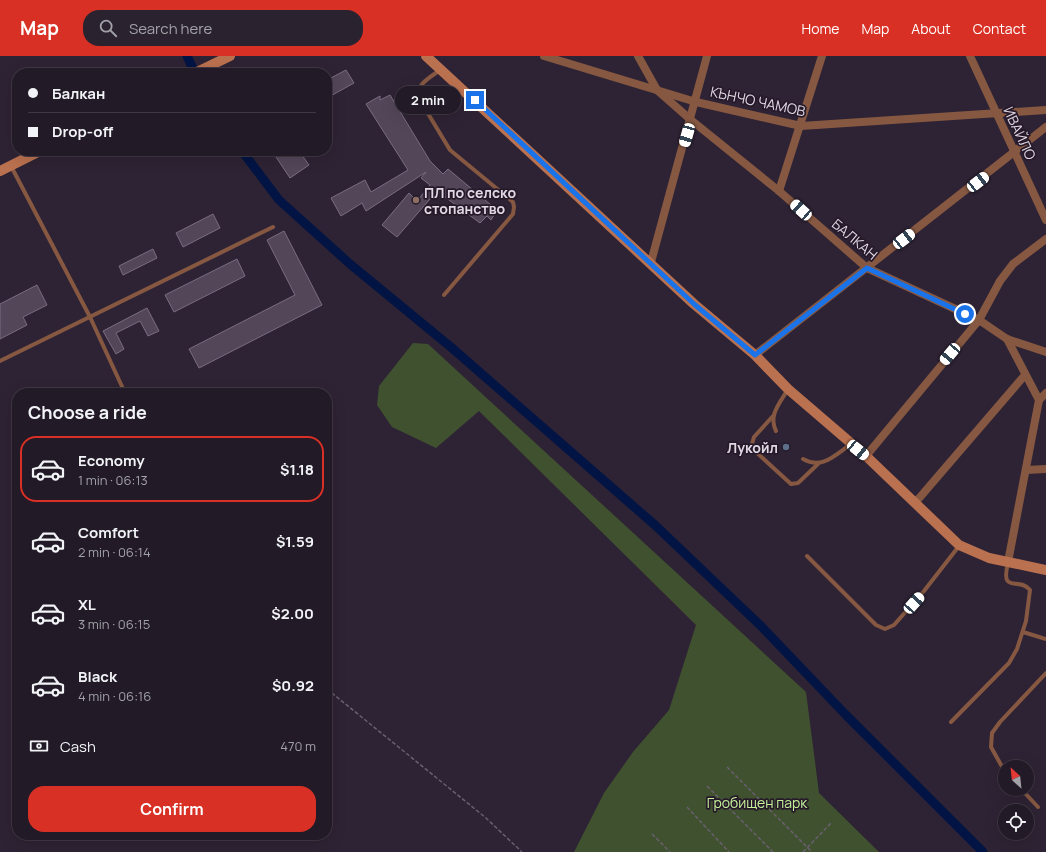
<!DOCTYPE html>
<meta charset="utf-8">
<style>
:root{--surface:#221a27;--page:#2a232f;--text:#f1f3f6;--muted:#a2a1a7;--line:#3f3844;--accent:#d93025}
body{margin:0;font-family:Manrope,sans-serif;background:var(--page);color:var(--text);height:100vh;display:flex;flex-direction:column;font-size:15px;white-space:nowrap}
*{box-sizing:border-box;margin:0}
p{font-size:13px;color:var(--muted)}
.icon{flex:none;width:22px;height:22px;fill:none;stroke:currentColor;stroke-width:2;stroke-linecap:round;stroke-linejoin:round}
.map{position:relative;flex:1;overflow:hidden}
.details{position:absolute;left:12px;top:332px;width:320px;height:452px;display:flex;flex-direction:column;background:var(--surface);border-radius:16px;box-shadow:0 4px 16px #0002,0 0 0 1px var(--line)}
.details>*{flex:none}
.top-card{position:absolute;left:12px;top:12px;width:320px;height:88px;border-radius:16px;box-shadow:0 4px 16px #0002,0 0 0 1px var(--line);display:grid;align-content:center;height:88px;padding:0 16px;background:var(--surface)}
.needle{width:26px;rotate:333deg}
.fabs{position:absolute;left:998px;top:704px;display:grid;gap:8px}
.fabs a{display:grid;place-items:center;width:36px;height:36px;border-radius:50%;background:var(--surface);box-shadow:0 4px 16px #0002,0 0 0 1px var(--line);font-size:20px}
.end{position:absolute;width:18px;height:18px;margin:-9px;border:5px solid #1a73e8;background:#fff;box-shadow:0 0 0 2px #fff}
.from{border-radius:50%}
.bubble{position:absolute;height:28px;border-radius:14px;background:var(--surface);box-shadow:0 4px 16px #0002,0 0 0 1px var(--line);font-size:13px;font-weight:700;line-height:28px;text-align:center}
.car{position:absolute;width:12px;height:24px;margin:-12px -6px;border-radius:5px;box-shadow:0 0 3px 1px #0007;background:linear-gradient(#fff 24%,#345 0 40%,#fff 0 76%,#345 0 86%,#fff 0)}
.top-card b{display:flex;align-items:center;gap:14px;height:38px;font-size:15px}
.top-card b+b{border-top:1px solid var(--line)}
.top-card i{width:10px;height:10px;background:var(--text)}
ul{padding:0;list-style:none}
li{display:flex;align-items:center;gap:12px;height:66px;margin:0 8px 6px;padding:0 8px;border:2px solid transparent;border-radius:16px}
li div{flex:1}
li b{display:block;font-size:15px}
li em{font-style:normal;font-weight:700}
li.current{border-color:var(--accent)}
li>.icon{width:36px;height:36px;stroke-width:1.5}
h2{padding:0 16px;font-size:18px;line-height:48px}
.pay{display:flex;align-items:center;gap:10px;height:44px;padding:0 16px;font-size:15px}
.pay p{margin-inline-start:auto}
.primary-button{display:flex;gap:8px;margin-top:auto;padding:8px 16px}
.primary-button a{flex:1;height:46px;border-radius:16px;background:var(--accent);color:#fff;font-size:16px;font-weight:700;line-height:46px;text-align:center}
header{display:flex;align-items:center;gap:24px;box-sizing:border-box;height:56px;padding:0 20px;background:var(--accent);color:#fff}
header strong{font-size:19px}
nav{display:flex;gap:22px;margin-inline-start:auto;font-size:14px}
.search{width:280px;height:36px;background:var(--page);display:flex;align-items:center;gap:10px;box-sizing:border-box;padding:0 14px;border-radius:16px;color:var(--muted);font-size:15px}
.map>svg:first-child{display:block}
.green{fill:#40512f}
.lines{fill:none;stroke-linecap:round;stroke-linejoin:round}
.canal{stroke:#021444;stroke-width:9}
.building{fill:#534659;stroke:#7a6d81}
.path{stroke:#695f6e;stroke-width:1.5;stroke-dasharray:4 2;stroke-linecap:butt}
.lane{stroke:#865842;stroke-width:4}
.street{stroke:#865842;stroke-width:8}
.secondary{stroke:#ba714f;stroke-width:10}
.route{stroke:#1a73e8;stroke-width:5}
.education-dot{fill:#8d6e63;stroke:#25192a;stroke-width:1.5}
.service-dot{fill:#5c6f8a;stroke:#25192a;stroke-width:1.5}
.labels{text-anchor:middle;dominant-baseline:central;stroke-width:3.5;stroke-linejoin:round;paint-order:stroke}
.street-label{font-size:14px;fill:#e1dae5;stroke:#25192a}
.poi-label{font-size:14px;font-weight:bold;fill:#e1dae5;stroke:#25192a;text-anchor:start}
.park-label{font-size:14px;fill:#c6f39a;stroke:#25192a}
</style>
<header>
<strong>Map</strong>
<div class="search"><svg class="icon" aria-label="search" viewBox="0 0 24 24"><circle cx="10" cy="10" r="6"/><path d="M15 15l6 6"/></svg>Search here</div>
<nav><a>Home</a><a>Map</a><a>About</a><a>Contact</a></nav>
</header>
<div class="map">
<svg width="1046" height="796" viewBox="0 0 1046 796">
<rect width="100%" height="100%" fill="#2e2334"/>
<polygon class="green" points="413,287 428,288 806,636 819,737 879,796 574,796 604,737 633,696 669,654 696,569 479,355 436,392 392,371 377,349 379,330"/>
<g class="lines">
<g class="canal">
<polyline points="187,0 195,17"/>
<polyline points="242,95 279,144 350,208 452,292 656,470 761,570 846,659 983,796"/>
</g>
</g>
<g class="building">
<polygon points="346,14 354,27 327,42 327,24"/>
<polygon points="390,39 430,105 443,118 448,113 497,154 491,164 487,160 480,167 437,135 397,181 382,169 409,137 417,145 430,129 421,122 426,116 366,155 362,147 341,160 331,142 365,124 371,136 408,114 366,48 380,40 380,44"/>
<polygon points="272,95 299,95 309,109 290,122"/>
<polygon points="213,158 220,172 183,191 176,177"/>
<polygon points="284,175 322,249 199,312 189,293 295,239 267,184"/>
<polygon points="153,193 157,202 123,219 119,210"/>
<polygon points="237,203 245,220 174,256 165,239"/>
<polygon points="37,229 47,249 23,261 27,269 0,283 0,248"/>
<polygon points="147,252 159,275 148,280 140,265 116,277 124,293 116,298 103,275"/>
</g>
<g class="lines">
<g class="path">
<polyline points="327,633 486,762 522,796"/>
<polyline points="727,711 812,796"/>
<polyline points="707,730 773,796"/>
<polyline points="687,751 729,796"/>
<polyline points="652,778 670,796"/>
<polyline points="803,796 832,766"/>
</g>
<g class="lane">
<path d="M440 14C431 21 416 28 418 41L450 94 513 146 514 151 513 158 444 239"/>
<polyline points="11,110 90,261 125,337"/>
<polyline points="0,305 273,171"/>
<polyline points="773,360 754,381 752,388 755,395 791,428 798,427 818,408"/>
<path d="M776 375C768 359 780 347 788 333"/>
<path d="M803 403C822 414 835 399 851 388"/>
<polyline points="807,500 876,569 885,573 894,569 924,535 959,490"/>
<polyline points="1023,576 1046,583"/>
<path d="M951 666 1009 607 1017 593 1026 565 1030 534C1019 520 1000 539 1008 507"/>
<polyline points="1005,716 991,691 992,677 1000,666 1046,617"/>
<polyline points="1021,733 1038,751"/>
</g>
<g class="street">
<polyline points="544,0 696,46 801,70 1046,54"/>
<polyline points="638,0 657,34 691,64 779,135 867,212 979,264 1007,283 1046,296"/>
<polyline points="970,0 1046,164"/>
<polyline points="779,135 822,0"/>
<polyline points="651,206 707,0"/>
<polyline points="1007,283 1039,344"/>
<polyline points="755,299 1046,71"/>
<polyline points="866,400 979,264 1000,225 1013,208 1046,183"/>
<polyline points="1026,414 1046,413"/>
<polyline points="915,447 1025,319"/>
<polyline points="1008,506 1039,344 1046,337"/>
</g>
<g class="secondary">
<polyline points="426,0 694,248 755,299 788,333 866,400 959,489 989,502 1046,514"/>
<polyline points="195,17 230,0"/>
<polyline points="0,115 40,95"/>
</g>
</g>
<g class="lines">
<polyline class="route" points="475,44 694,248 755,299 867,212 965,258"/>
</g>
<circle class="education-dot" cx="416" cy="144" r="4"/>
<circle class="service-dot" cx="786" cy="391" r="4"/>
<g class="labels">
<g class="street-label">
<text transform="translate(758 45) rotate(12)">КЪНЧО ЧАМОВ</text>
<text transform="translate(1020 77) rotate(65)">ИВАЙЛО</text>
<text transform="translate(855 183) rotate(40)">БАЛКАН</text>
</g>
<g class="poi-label">
<text x="424" y="136">ПЛ по селско<tspan x="424" dy="16">стопанство</tspan></text>
<text x="778" y="391" text-anchor="end">Лукойл</text>
</g>
<g class="park-label">
<text x="757" y="746">Гробищен парк</text>
</g>
</g>
</svg>
<div class="fabs">
<a><svg class="needle" viewBox="-14 -14 28 28"><path d="M0-13l5 13h-10z" fill="#e53935"/><path d="M0 13l5-13h-10z" fill="#a2a1a7"/></svg></a>
<a><svg class="icon" aria-label="locate" viewBox="0 0 24 24"><circle cx="12" cy="12" r="6"/><path d="M12 2v4M12 18v4M2 12h4M18 12h4"/></svg></a>
</div>
<i class="end from" style="left:965px;top:258px"></i>
<i class="end" style="left:475px;top:44px"></i>
<div class="bubble" style="left:395px;top:30px;width:66px">2 min</div>
<i class="car" style="left:687px;top:79px;rotate:196deg"></i>
<i class="car" style="left:978px;top:126px;rotate:52deg"></i>
<i class="car" style="left:801px;top:154px;rotate:312deg"></i>
<i class="car" style="left:904px;top:183px;rotate:52deg"></i>
<i class="car" style="left:950px;top:298px;rotate:220deg"></i>
<i class="car" style="left:858px;top:394px;rotate:129deg"></i>
<i class="car" style="left:914px;top:547px;rotate:42deg"></i>
<div class="top-card">
<b><i class="from"></i>Балкан</b>
<b><i></i>Drop-off</b>
</div>
<section class="details">
<h2>Choose a ride</h2>
<ul>
<li class="current"><svg class="icon" aria-label="car" viewBox="0 0 24 24"><path d="M5 17H2v-5l4-1 3-4h7l3 4 3 1v5h-3M9 17h6M6 11h13"/><circle cx="7" cy="17" r="2"/><circle cx="17" cy="17" r="2"/></svg><div><b>Economy</b><p>1 min · 06:13</p></div><em>$1.18</em></li>
<li><svg class="icon" aria-label="car" viewBox="0 0 24 24"><path d="M5 17H2v-5l4-1 3-4h7l3 4 3 1v5h-3M9 17h6M6 11h13"/><circle cx="7" cy="17" r="2"/><circle cx="17" cy="17" r="2"/></svg><div><b>Comfort</b><p>2 min · 06:14</p></div><em>$1.59</em></li>
<li><svg class="icon" aria-label="car" viewBox="0 0 24 24"><path d="M5 17H2v-5l4-1 3-4h7l3 4 3 1v5h-3M9 17h6M6 11h13"/><circle cx="7" cy="17" r="2"/><circle cx="17" cy="17" r="2"/></svg><div><b>XL</b><p>3 min · 06:15</p></div><em>$2.00</em></li>
<li><svg class="icon" aria-label="car" viewBox="0 0 24 24"><path d="M5 17H2v-5l4-1 3-4h7l3 4 3 1v5h-3M9 17h6M6 11h13"/><circle cx="7" cy="17" r="2"/><circle cx="17" cy="17" r="2"/></svg><div><b>Black</b><p>4 min · 06:16</p></div><em>$0.92</em></li>
</ul>
<div class="pay"><svg class="icon" aria-label="cash" viewBox="0 0 24 24"><path d="M3 7h18v10H3z"/><circle cx="12" cy="12" r="2"/></svg>Cash<p>470 m</p></div>
<div class="primary-button"><a>Confirm</a></div>
</section>
</div>
